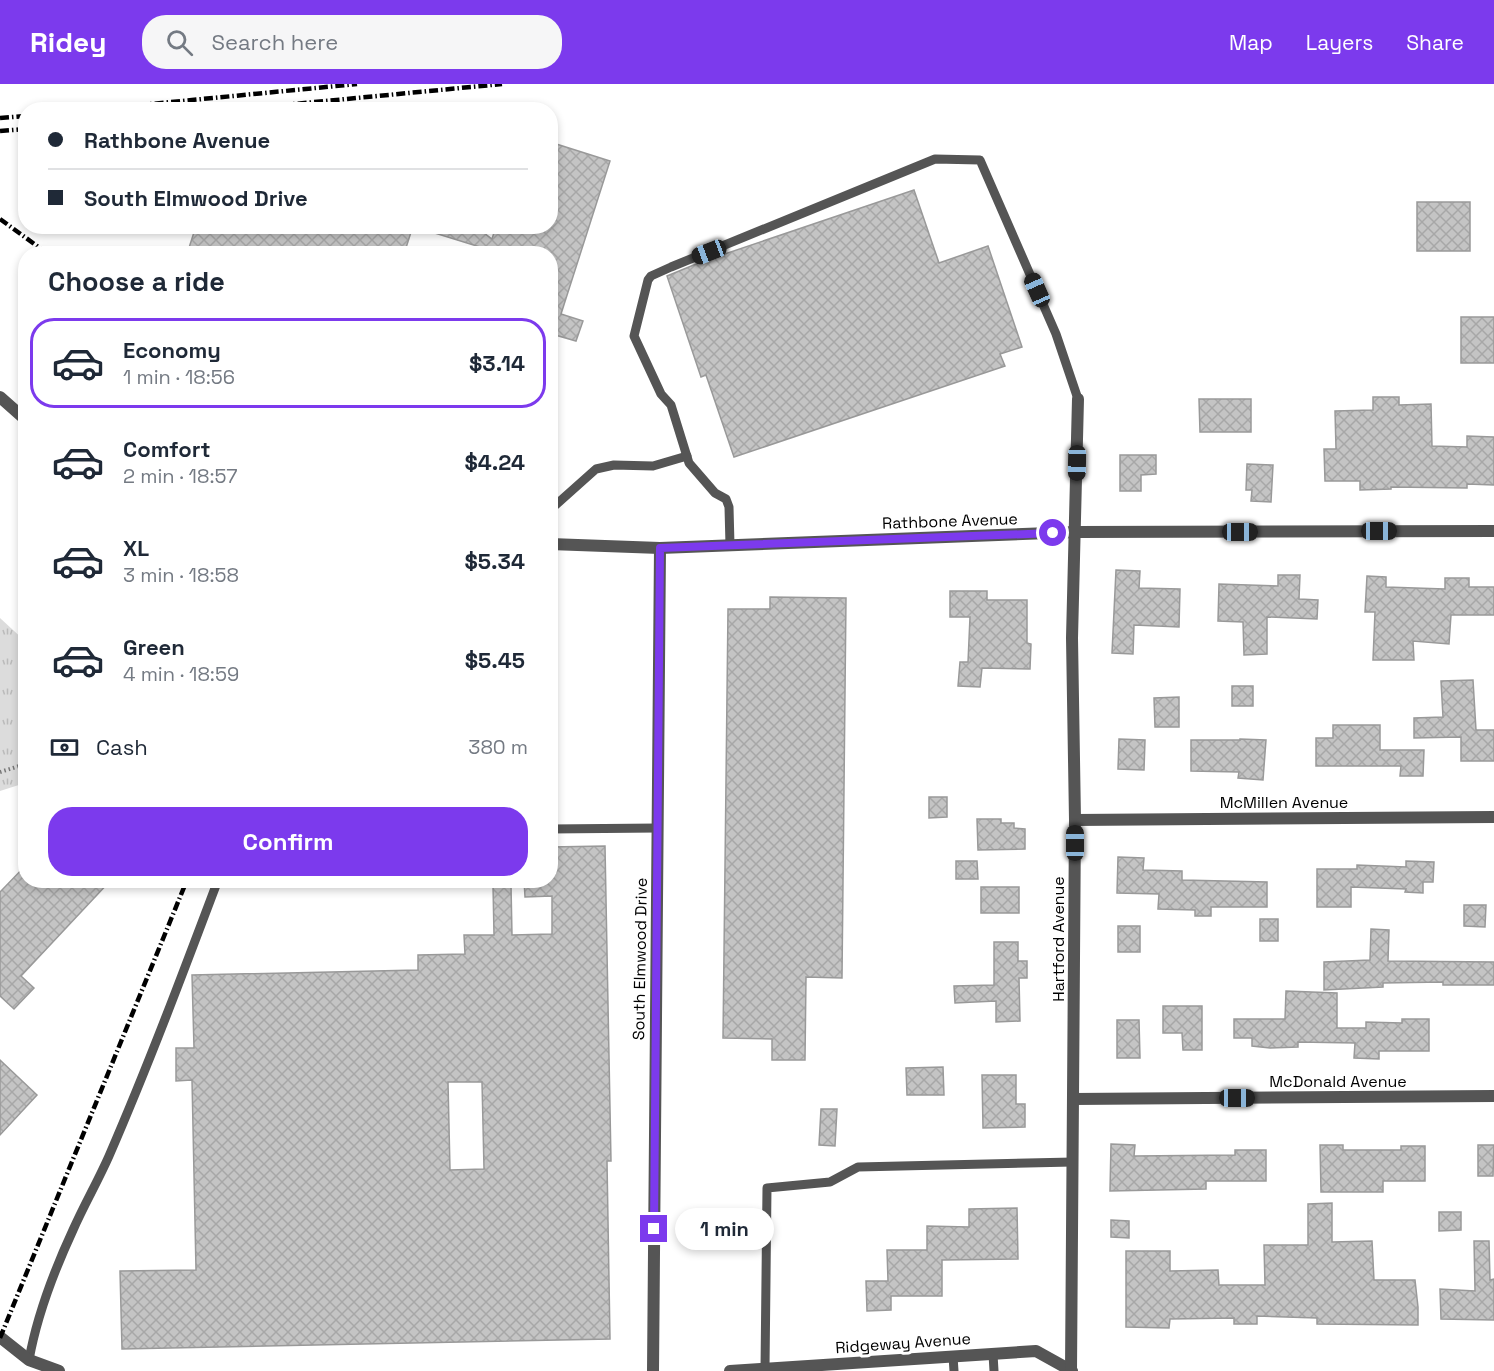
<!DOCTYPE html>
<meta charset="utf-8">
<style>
:root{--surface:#fff;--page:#f6f6f7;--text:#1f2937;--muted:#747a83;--line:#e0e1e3;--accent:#7c3aed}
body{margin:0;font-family:"Space Grotesk",sans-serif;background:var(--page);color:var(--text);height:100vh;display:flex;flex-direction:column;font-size:22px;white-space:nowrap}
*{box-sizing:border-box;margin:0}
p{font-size:20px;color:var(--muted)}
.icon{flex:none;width:33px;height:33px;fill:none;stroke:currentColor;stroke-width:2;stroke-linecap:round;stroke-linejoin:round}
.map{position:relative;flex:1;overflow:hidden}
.side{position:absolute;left:18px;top:162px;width:540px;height:642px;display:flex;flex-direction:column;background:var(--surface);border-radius:24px;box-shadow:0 3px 9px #0003}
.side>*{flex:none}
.banner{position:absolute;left:18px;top:18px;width:540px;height:132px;border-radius:24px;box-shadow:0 3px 9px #0003;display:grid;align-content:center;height:132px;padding:0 30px;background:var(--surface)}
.end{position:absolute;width:27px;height:27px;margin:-14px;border:8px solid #7c3aed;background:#fff;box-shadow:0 0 0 3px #fff}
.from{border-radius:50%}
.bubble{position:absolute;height:42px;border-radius:21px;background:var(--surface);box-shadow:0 3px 9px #0003;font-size:20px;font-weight:600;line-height:42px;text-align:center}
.car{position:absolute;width:18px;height:36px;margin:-18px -9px;border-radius:8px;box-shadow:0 0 4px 2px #0007;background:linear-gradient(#222 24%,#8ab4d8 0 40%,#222 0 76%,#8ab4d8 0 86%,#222 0)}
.banner b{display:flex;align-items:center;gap:21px;height:57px;font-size:22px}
.banner b+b{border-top:2px solid var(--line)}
.banner i{width:15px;height:15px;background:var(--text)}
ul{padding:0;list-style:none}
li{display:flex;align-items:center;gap:18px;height:90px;margin:0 12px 9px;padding:0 18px;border:3px solid transparent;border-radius:24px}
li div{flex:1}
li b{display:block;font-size:22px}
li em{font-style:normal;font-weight:600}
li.current{border-color:var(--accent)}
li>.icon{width:54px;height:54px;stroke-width:1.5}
h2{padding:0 30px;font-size:27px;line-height:72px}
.pay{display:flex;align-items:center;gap:15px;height:66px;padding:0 30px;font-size:22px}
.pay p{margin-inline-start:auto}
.cta{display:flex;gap:12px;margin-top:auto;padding:12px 30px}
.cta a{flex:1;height:69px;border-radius:24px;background:var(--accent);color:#fff;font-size:24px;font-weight:600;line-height:69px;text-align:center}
header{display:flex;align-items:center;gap:36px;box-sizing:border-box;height:84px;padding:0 30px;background:var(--accent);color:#fff}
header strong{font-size:28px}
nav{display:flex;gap:33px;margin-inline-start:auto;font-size:21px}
.search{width:420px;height:54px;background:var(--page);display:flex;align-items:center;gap:15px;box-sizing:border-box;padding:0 21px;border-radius:24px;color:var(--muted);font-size:22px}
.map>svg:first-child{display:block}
.park{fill:url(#park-tufts)}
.building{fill:url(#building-cross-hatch);stroke:#999;stroke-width:1.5;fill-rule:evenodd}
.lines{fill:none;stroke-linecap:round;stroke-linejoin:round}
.path{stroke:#777;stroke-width:4;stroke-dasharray:1.5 3;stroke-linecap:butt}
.lane{stroke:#555;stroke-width:9}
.street{stroke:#555;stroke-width:12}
.rail{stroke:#000;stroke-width:4.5;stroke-dasharray:9 3 1.5 3;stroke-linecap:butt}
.route{stroke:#7c3aed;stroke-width:8}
.labels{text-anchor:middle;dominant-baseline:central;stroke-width:6;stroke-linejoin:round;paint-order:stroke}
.street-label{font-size:16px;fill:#000;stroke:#fff}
</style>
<header>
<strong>Ridey</strong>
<div class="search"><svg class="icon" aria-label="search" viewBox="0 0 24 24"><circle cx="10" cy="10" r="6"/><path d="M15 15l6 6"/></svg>Search here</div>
<nav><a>Map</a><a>Layers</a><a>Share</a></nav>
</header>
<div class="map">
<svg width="1494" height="1287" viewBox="0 0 1494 1287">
<defs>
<pattern id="park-tufts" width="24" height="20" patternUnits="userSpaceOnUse" patternTransform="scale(1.5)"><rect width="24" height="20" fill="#dcdcdc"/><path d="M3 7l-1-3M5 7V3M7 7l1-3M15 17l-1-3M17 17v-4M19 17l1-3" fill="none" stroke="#bbb"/></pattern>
<pattern id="building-cross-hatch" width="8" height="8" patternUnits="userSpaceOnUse" patternTransform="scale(1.5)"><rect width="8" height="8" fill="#c4c4c4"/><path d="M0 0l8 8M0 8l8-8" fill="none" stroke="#a7a7a7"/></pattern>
</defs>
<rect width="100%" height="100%" fill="#fff"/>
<polygon class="park" points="0,534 26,558 25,699 0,707"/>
<g class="building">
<polygon points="550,58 610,77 561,230 583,237 576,257 555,251 554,254 550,253 550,170 478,170 480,163 425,146 426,142 475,142 492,155 496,142 550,142"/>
<polygon points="914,106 939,179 988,162 1022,263 1000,270 1005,282 734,373 706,291 701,293 667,192 701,178"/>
<rect x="1417" y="118" width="53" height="49"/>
<polygon points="196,142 413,142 404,170 187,170"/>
<rect x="1461" y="233" width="33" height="46"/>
<polygon points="1373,313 1399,313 1399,321 1431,320 1432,362 1467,363 1467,352 1494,353 1494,401 1467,400 1467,404 1391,403 1391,405 1360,406 1360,397 1325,397 1324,365 1336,365 1335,327 1373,326"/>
<polygon points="1199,315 1251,315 1251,348 1200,348"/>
<polygon points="1120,371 1156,371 1156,390 1141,391 1141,407 1120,407"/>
<polygon points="1247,380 1273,381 1271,418 1251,417 1252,406 1246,406"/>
<polygon points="1116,486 1140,487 1139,504 1180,505 1179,543 1134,541 1133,570 1112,569"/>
<polygon points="1278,491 1300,491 1299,515 1318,516 1317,535 1267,533 1267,570 1244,571 1243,538 1218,537 1219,500 1278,502"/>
<polygon points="1367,492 1386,493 1386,503 1445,505 1445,494 1469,494 1469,503 1494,503 1494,531 1451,531 1449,560 1413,557 1414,576 1373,576 1375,528 1365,528"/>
<polygon points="950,507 987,507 987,516 1027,516 1027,559 1031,560 1030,585 982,584 980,603 958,602 960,578 968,578 970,533 950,533"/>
<polygon points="770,513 846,514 842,894 806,893 805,976 772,976 772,955 723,954 728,525 770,525"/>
<polygon points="1473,596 1476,646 1494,646 1494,677 1461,677 1461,653 1414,654 1414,634 1443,633 1441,597"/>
<rect x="1232" y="602" width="21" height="20"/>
<polygon points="1179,613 1179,643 1155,643 1154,614"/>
<polygon points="1333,641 1380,641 1380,666 1424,666 1423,692 1400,692 1401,682 1316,682 1316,654 1333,654"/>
<polygon points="1119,655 1145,656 1144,686 1118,685"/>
<polygon points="1240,655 1266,656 1263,696 1238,694 1239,688 1191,687 1191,656 1240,656"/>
<polygon points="929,713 947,713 947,733 929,734"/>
<polygon points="977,735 1001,735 1001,739 1014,739 1014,744 1025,745 1025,765 978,766"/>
<path d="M605 762 611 1077H607L610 1255 122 1265 120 1187 196 1186 192 996 176 997V964H194L192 891 418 886V871L465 870 464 851H494L493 802 511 801 512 851 552 850V812L525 813 524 796H550V763ZM448 998H482L484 1085 450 1086Z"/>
<polygon points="1118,773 1144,774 1143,786 1182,787 1182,796 1267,798 1267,823 1211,823 1211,832 1195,832 1195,826 1158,825 1159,810 1117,809"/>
<polygon points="956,777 977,777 978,795 956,795"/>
<polygon points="1406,777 1434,778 1433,798 1423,798 1423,809 1405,808 1406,805 1351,803 1351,823 1317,823 1317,785 1357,785 1357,781 1406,783"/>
<polygon points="26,781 26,796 111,796 21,892 34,904 14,925 0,912 0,808"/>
<rect x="981" y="803" width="38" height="26"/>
<polygon points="1464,821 1486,821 1485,843 1464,842"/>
<rect x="1260" y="835" width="18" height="22"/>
<rect x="1118" y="842" width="22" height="26"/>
<polygon points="1371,845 1389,846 1388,877 1494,878 1494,901 1443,901 1443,898 1383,899 1383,903 1324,906 1324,878 1370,876"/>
<polygon points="994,858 1018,858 1018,877 1027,877 1027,894 1019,894 1020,937 996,938 996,917 955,919 954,902 994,901"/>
<polygon points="1286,907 1337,909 1337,944 1366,944 1366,938 1402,939 1402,935 1429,935 1429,967 1379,967 1379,975 1354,974 1355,959 1298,958 1298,963 1270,964 1252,962 1252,954 1234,954 1234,935 1285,935"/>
<polygon points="1163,922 1202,922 1202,966 1183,966 1182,949 1163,949"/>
<polygon points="1117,936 1139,936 1140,974 1117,974"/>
<polygon points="0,976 37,1011 0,1051"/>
<polygon points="943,983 944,1011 907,1011 906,984"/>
<polygon points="982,991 1016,991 1016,1020 1025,1020 1025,1043 983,1044"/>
<polygon points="821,1025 837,1025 835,1062 819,1061"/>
<polygon points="1111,1060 1135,1061 1134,1072 1235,1071 1235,1066 1266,1066 1266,1097 1206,1097 1206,1105 1110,1107"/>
<polygon points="1320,1061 1343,1061 1343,1066 1401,1066 1401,1062 1425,1062 1425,1097 1383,1097 1383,1108 1321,1108"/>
<polygon points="1478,1061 1494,1061 1493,1092 1478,1092"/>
<polygon points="1332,1119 1332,1158 1372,1157 1374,1196 1415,1196 1418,1223 1418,1241 1317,1240 1317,1234 1257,1232 1257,1240 1234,1240 1234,1234 1170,1235 1169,1244 1126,1243 1126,1167 1170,1167 1170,1187 1218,1186 1219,1201 1265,1201 1264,1161 1308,1161 1308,1120"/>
<polygon points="1017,1124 1018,1175 942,1176 942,1212 891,1212 891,1226 867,1227 866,1197 888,1197 887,1166 927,1166 927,1142 969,1143 969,1125"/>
<polygon points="1439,1128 1461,1128 1461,1146 1439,1147"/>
<polygon points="1111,1136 1129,1137 1129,1154 1111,1153"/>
<polygon points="1474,1157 1489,1157 1490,1196 1494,1195 1494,1236 1441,1235 1440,1205 1475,1207"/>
</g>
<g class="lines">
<polyline class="path" points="0,688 26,680"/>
<g class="lane">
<polyline points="550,426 596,385 614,381 653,382 687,372"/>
<polyline points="730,461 729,423 726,415 715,409 689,379 671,321 661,310 634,252 648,196 651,192 671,183 935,75 980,76 1056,250 1078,315"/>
<polyline points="550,745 658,744"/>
<polyline points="993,1270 994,1287"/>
<polyline points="953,1272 954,1287"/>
<path d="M29 1276C37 1231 54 1187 73 1146 84 1121 98 1097 109 1072 148 982 183 889 218 796"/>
<polyline points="765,1285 767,1104 830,1098 858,1083 1073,1078"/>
</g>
<g class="street">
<polyline points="0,313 26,336"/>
<polyline points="550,460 660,464 1076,448 1494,447"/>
<polyline points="1075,736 1494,733"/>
<polyline points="1073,1015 1494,1012"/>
<polyline points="0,1253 29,1276 59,1287"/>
<polyline points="653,1287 660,464"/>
<polyline points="730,1287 1036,1267 1072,1287"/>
<polyline points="1071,1287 1075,736 1072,554 1078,315"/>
</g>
<g class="rail">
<polyline points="89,26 357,0"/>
<polyline points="232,26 502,0"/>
<polyline points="0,34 26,32"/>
<polyline points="0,47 26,45"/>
<polyline points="0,135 48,170"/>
<polyline points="0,1254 187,796"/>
</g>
</g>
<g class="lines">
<polyline class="route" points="654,1145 660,464 1053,449"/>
</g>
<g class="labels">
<g class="street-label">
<text transform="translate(950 437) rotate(-2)">Rathbone Avenue</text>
<text x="1284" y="718">McMillen Avenue</text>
<text transform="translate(1058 855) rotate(-90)">Hartford Avenue</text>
<text transform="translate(640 875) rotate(-89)">South Elmwood Drive</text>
<text x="1338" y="997">McDonald Avenue</text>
<text transform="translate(903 1259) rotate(-4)">Ridgeway Avenue</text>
</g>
</g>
</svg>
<i class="end from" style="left:1053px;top:449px"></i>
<i class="end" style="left:654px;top:1145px"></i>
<div class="bubble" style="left:675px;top:1124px;width:99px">1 min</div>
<i class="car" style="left:709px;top:168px;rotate:249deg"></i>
<i class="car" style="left:1037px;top:206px;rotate:336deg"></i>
<i class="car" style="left:1077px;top:379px;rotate:181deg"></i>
<i class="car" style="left:1379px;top:447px;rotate:90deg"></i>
<i class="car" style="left:1240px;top:448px;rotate:90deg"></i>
<i class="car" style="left:1075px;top:759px;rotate:0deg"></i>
<i class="car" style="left:1237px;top:1014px;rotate:90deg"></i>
<div class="banner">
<b><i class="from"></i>Rathbone Avenue</b>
<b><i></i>South Elmwood Drive</b>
</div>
<section class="side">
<h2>Choose a ride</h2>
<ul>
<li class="current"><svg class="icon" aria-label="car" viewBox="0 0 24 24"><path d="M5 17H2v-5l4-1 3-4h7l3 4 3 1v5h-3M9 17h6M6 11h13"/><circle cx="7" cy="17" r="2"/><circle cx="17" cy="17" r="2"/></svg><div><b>Economy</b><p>1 min · 18:56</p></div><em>$3.14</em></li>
<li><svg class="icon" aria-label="car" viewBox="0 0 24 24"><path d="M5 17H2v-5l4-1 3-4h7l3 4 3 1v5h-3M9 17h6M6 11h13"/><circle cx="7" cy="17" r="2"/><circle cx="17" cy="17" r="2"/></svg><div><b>Comfort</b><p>2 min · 18:57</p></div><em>$4.24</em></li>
<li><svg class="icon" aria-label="car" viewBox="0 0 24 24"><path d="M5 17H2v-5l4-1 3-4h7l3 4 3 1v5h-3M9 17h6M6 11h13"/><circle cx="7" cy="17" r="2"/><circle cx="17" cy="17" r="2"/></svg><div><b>XL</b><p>3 min · 18:58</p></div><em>$5.34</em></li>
<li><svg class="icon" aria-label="car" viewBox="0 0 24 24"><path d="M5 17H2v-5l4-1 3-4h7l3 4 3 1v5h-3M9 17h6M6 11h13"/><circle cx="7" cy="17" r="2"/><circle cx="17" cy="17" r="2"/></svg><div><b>Green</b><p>4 min · 18:59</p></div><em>$5.45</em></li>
</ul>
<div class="pay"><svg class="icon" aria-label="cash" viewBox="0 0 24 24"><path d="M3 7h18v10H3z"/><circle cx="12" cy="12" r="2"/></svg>Cash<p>380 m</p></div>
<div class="cta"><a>Confirm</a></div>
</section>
</div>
